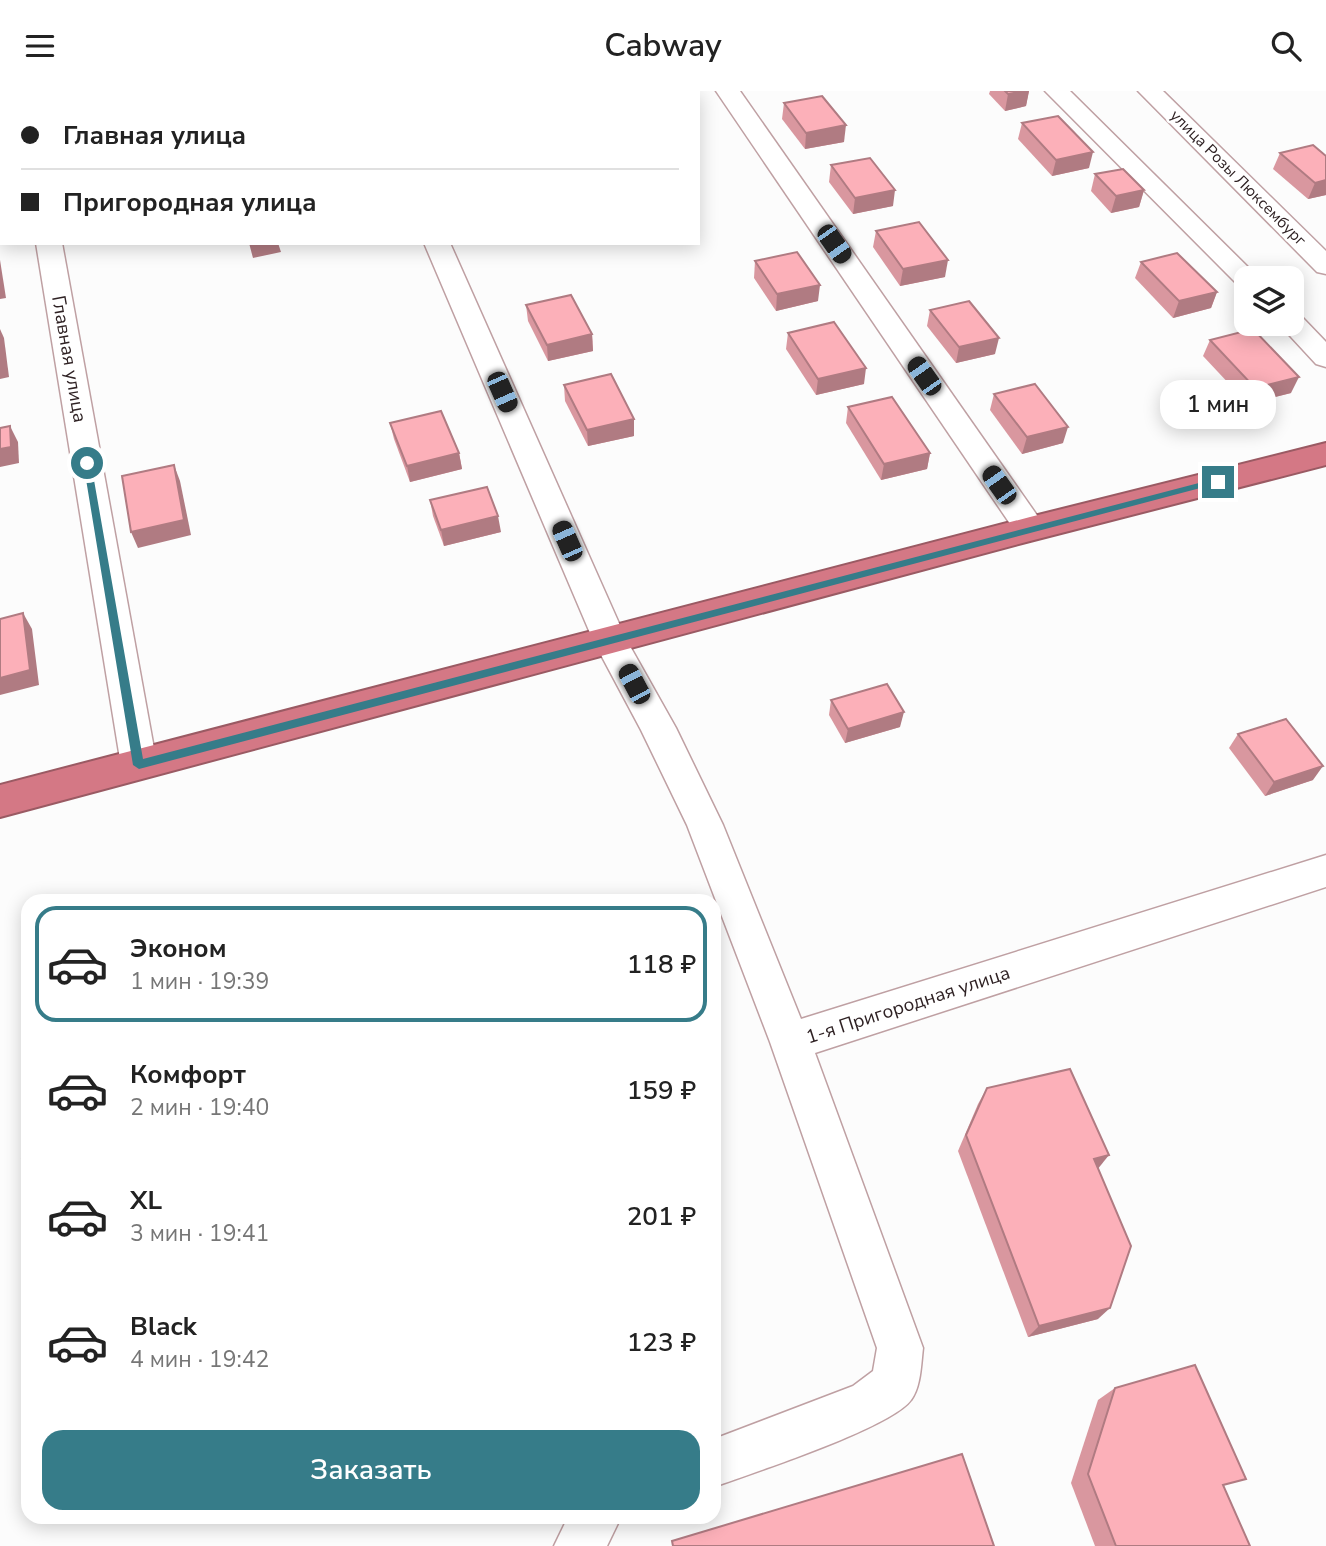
<!DOCTYPE html>
<html lang="ru">
<meta charset="utf-8">
<style>
:root{--surface:#fff;--page:#f2f2f2;--text:#222;--muted:#767676;--line:#e0e0e0;--accent:#367c89}
body{margin:0;font-family:"Nunito Sans",sans-serif;background:var(--page);color:var(--text);height:100vh;display:flex;flex-direction:column;font-size:26px;white-space:nowrap}
*{box-sizing:border-box;margin:0}
p{font-size:23px;color:var(--muted)}
.icon{flex:none;width:38px;height:38px;fill:none;stroke:currentColor;stroke-width:2;stroke-linecap:round;stroke-linejoin:round}
.map{position:relative;flex:1;overflow:hidden}
.details{position:absolute;left:21px;top:803px;width:700px;height:630px;display:flex;flex-direction:column;background:var(--surface);border-radius:21px;box-shadow:0 4px 18px #0003}
.details>*{flex:none}
.hud{position:absolute;left:0px;top:0px;width:700px;height:154px;box-shadow:0 4px 18px #0003;display:grid;align-content:center;height:154px;padding:0 21px;background:var(--surface)}
.controls{position:absolute;left:1234px;top:175px;display:grid;gap:14px}
.controls a{display:grid;place-items:center;width:70px;height:70px;border-radius:14px;background:var(--surface);box-shadow:0 4px 18px #0003;font-size:35px}
.end{position:absolute;width:32px;height:32px;margin:-16px;border:9px solid #367c89;background:#fff;box-shadow:0 0 0 4px #fff}
.from{border-radius:50%}
.bubble{position:absolute;height:49px;border-radius:21px;background:var(--surface);box-shadow:0 4px 18px #0003;font-size:23px;font-weight:600;line-height:49px;text-align:center}
.car{position:absolute;width:21px;height:42px;margin:-21px -10px;border-radius:9px;box-shadow:0 0 5px 2px #0007;background:linear-gradient(#222 24%,#8ab4d8 0 40%,#222 0 76%,#8ab4d8 0 86%,#222 0)}
.hud b{display:flex;align-items:center;gap:24px;height:66px;font-size:26px}
.hud b+b{border-top:2px solid var(--line)}
.hud i{width:18px;height:18px;background:var(--text)}
ul{padding:12px 0 0;list-style:none}
li{display:flex;align-items:center;gap:21px;height:116px;margin:0 14px 10px;padding:0 7px;border:4px solid transparent;border-radius:21px}
li div{flex:1}
li b{display:block;font-size:26px}
li em{font-style:normal;font-weight:600}
li.current{border-color:var(--accent)}
li>.icon{width:63px;height:63px;stroke-width:1.5}
.primary-button{display:flex;gap:14px;margin-top:auto;padding:14px 21px}
.primary-button a{flex:1;height:80px;border-radius:21px;background:var(--accent);color:#fff;font-size:28px;font-weight:600;line-height:80px;text-align:center}
header{display:flex;justify-content:space-between;align-items:center;height:91px;padding:0 21px;background:var(--surface);font-size:32px;font-weight:600}
.map>svg:first-child{display:block}
.lines{fill:none;stroke-linecap:round;stroke-linejoin:round}
.minor-casing{stroke:#bfa0a3;stroke-width:3}
.highway-casing{stroke:#9a5a63;stroke-width:4}
.minor{fill:#fff;fill-rule:evenodd}
.highway{fill:#d47885;fill-rule:evenodd}
.wall{fill:#d9979f}
.shaded-wall{fill:#b07b82}
.building{fill:#fcb0b9;stroke:#b07b82;stroke-width:2}
.route{fill:#367c89}
.labels{text-anchor:middle;dominant-baseline:central;stroke-width:5;stroke-linejoin:round;paint-order:stroke}
.far-street-label{font-size:16px;fill:#2f2224;stroke:#fff}
.street-label{font-size:19px;fill:#2f2224;stroke:#fff}
</style>
<header><svg class="icon" aria-label="menu" viewBox="0 0 24 24"><path d="M4 6h16M4 12h16M4 18h16"/></svg>Cabway<svg class="icon" aria-label="search" viewBox="0 0 24 24"><circle cx="10" cy="10" r="6"/><path d="M15 15l6 6"/></svg></header>
<div class="map">
<svg width="1326" height="1455" viewBox="0 0 1326 1455">
<rect width="100%" height="100%" fill="#fcfcfc"/>
<g class="lines">
<g class="minor-casing">
<g id="minor">
<rect x="19" y="0" width="24" height="2"/>
<rect x="360" y="0" width="24" height="2"/>
<polygon points="626,0 658,0 625,2"/>
<polygon points="716,0 740,0 1041,430 1046,438 1041,446 1030,449 1019,446"/>
<polygon points="1045,0 1070,0 1259,187 1246,187 1246,195 1237,193"/>
<polygon points="1138,0 1163,0 1326,160 1326,183 1317,181"/>
<polygon points="2,107 2,123 0,124 0,108"/>
<polygon points="36,152 62,152 157,674 152,684 139,688 126,684 121,674"/>
<path d="M424 152H450L626 548 676 637 723 734 801 928 1326 764V796L815 962 923 1257C921 1273 921 1296 911 1309 891 1337 752 1382 714 1396V1348L853 1295 873 1280 877 1257 770 951 687 734 641 639 593 549Z"/>
<polygon points="1292,224 1302,226 1326,251 1326,276 1316,273 1279,233 1292,233"/>
<polygon points="568,1426 621,1426 607,1455 554,1455"/>
</g>
</g>
<g class="highway-casing">
<polygon id="highway" points="1326,352 1326,374 1030,450 0,726 0,694 1030,426"/>
</g>
<use href="#minor" class="minor"/>
<use href="#highway" class="highway"/>
</g>
<g class="wall">
<polygon points="990,0 1029,0 1026,15 1005,20 989,3"/>
<polygon points="784,12 844,51 805,58 782,28"/>
<polygon points="1022,32 1089,77 1052,85 1018,48"/>
<polygon points="1280,62 1326,65 1326,104 1308,108 1273,78"/>
<polygon points="831,74 893,115 853,123 829,91"/>
<polygon points="1095,83 1144,99 1139,116 1111,122 1091,100"/>
<polygon points="876,140 945,186 900,195 873,156"/>
<polygon points="755,170 818,210 776,220 754,187"/>
<polygon points="1141,171 1217,201 1211,217 1173,227 1135,187"/>
<polygon points="526,214 592,243 593,260 548,270 528,230"/>
<polygon points="930,219 995,263 956,272 927,235"/>
<polygon points="788,242 864,293 816,304 786,258"/>
<polygon points="1210,249 1291,302 1248,313 1203,265"/>
<polygon points="564,294 634,345 588,355 565,310"/>
<polygon points="994,303 1063,352 1022,363 990,319"/>
<polygon points="848,316 930,362 927,378 881,389 846,332"/>
<polygon points="390,332 459,362 462,378 410,391 394,348"/>
<polygon points="430,409 501,441 444,455 433,425"/>
<polygon points="831,609 900,636 845,652 829,624"/>
<polygon points="1238,643 1313,689 1265,705 1229,657"/>
<polygon points="987,997 1098,1078 1098,1228 1028,1246 958,1060 978,1013"/>
<polygon points="1115,1297 1224,1396 1250,1455 1095,1455 1071,1392 1098,1309"/>
</g>
<g class="shaded-wall">
<polygon points="70,0 95,0 85,2 71,2"/>
<rect x="251" y="0" width="46" height="2"/>
<polygon points="329,0 345,0 345,2 319,2"/>
<polygon points="455,0 486,0 476,2 455,2"/>
<polygon points="1025,0 1029,0 1026,15 1005,20 1008,3"/>
<polygon points="846,34 844,51 805,58 806,42"/>
<polygon points="1093,61 1089,77 1052,85 1056,69"/>
<polygon points="1326,89 1326,104 1308,108 1315,92"/>
<polygon points="895,99 893,115 853,123 855,107"/>
<polygon points="1144,99 1139,116 1111,122 1116,105"/>
<polygon points="249,152 278,152 281,161 253,167"/>
<polygon points="0,169 6,207 0,208"/>
<polygon points="948,169 945,186 900,195 903,178"/>
<polygon points="820,194 818,210 776,220 777,203"/>
<polygon points="1217,201 1211,217 1173,227 1179,210"/>
<polygon points="0,238 4,247 9,286 0,288"/>
<polygon points="592,243 593,260 548,270 547,254"/>
<polygon points="999,247 995,263 956,272 959,256"/>
<polygon points="866,277 864,293 816,304 818,288"/>
<polygon points="1299,286 1291,302 1248,313 1255,297"/>
<polygon points="634,328 634,345 588,355 587,339"/>
<polygon points="10,335 18,351 19,372 0,376 0,358"/>
<polygon points="1068,336 1063,352 1022,363 1027,346"/>
<polygon points="459,362 462,378 410,391 407,375"/>
<polygon points="930,362 927,378 881,389 884,373"/>
<polygon points="174,374 180,390 191,444 138,457 131,441"/>
<polygon points="498,425 501,441 444,455 441,439"/>
<polygon points="23,522 32,538 39,594 0,604 0,587"/>
<polygon points="904,621 900,636 845,652 848,638"/>
<polygon points="1323,675 1313,689 1265,705 1274,691"/>
<polygon points="1109,1064 1097,1079 1094,1068"/>
<polygon points="28,1066 28,1072 22,1067"/>
<polygon points="1110,1217 1098,1228 1028,1246 1039,1235"/>
</g>
<g class="building">
<polygon points="298,0 329,0 319,2 299,2"/>
<polygon points="1005,0 1025,0 1008,3"/>
<polygon points="822,5 846,34 806,42 784,12"/>
<polygon points="1058,25 1093,61 1056,69 1022,32"/>
<polygon points="1313,54 1326,65 1326,89 1315,92 1280,62"/>
<polygon points="870,67 895,99 855,107 831,74"/>
<polygon points="1123,78 1144,99 1116,105 1095,83"/>
<polygon points="919,131 948,169 903,178 876,140"/>
<polygon points="797,161 820,194 777,203 755,170"/>
<polygon points="1177,162 1217,201 1179,210 1141,171"/>
<polygon points="571,204 592,243 547,254 526,214"/>
<polygon points="969,210 999,247 959,256 930,219"/>
<polygon points="834,231 866,277 818,288 788,242"/>
<polygon points="1253,238 1299,286 1255,297 1210,249"/>
<polygon points="611,283 634,328 587,339 564,294"/>
<polygon points="1035,293 1068,336 1027,346 994,303"/>
<polygon points="892,306 930,362 884,373 848,316"/>
<polygon points="441,320 459,362 407,375 390,332"/>
<polygon points="10,335 11,356 0,358 0,337"/>
<polygon points="174,374 184,429 131,441 122,385"/>
<polygon points="487,396 498,425 441,439 430,409"/>
<polygon points="23,522 30,579 0,587 0,528"/>
<polygon points="887,593 904,621 848,638 831,609"/>
<polygon points="1286,628 1323,675 1274,691 1238,643"/>
<polygon points="28,944 28,1066 22,1067"/>
<polygon points="1070,978 1109,1064 1094,1068 1131,1155 1110,1217 1039,1235 966,1044 987,997"/>
<polygon points="1195,1274 1246,1388 1223,1394 1250,1455 1116,1455 1088,1383 1115,1297"/>
<polygon points="962,1363 994,1455 673,1455 672,1450"/>
</g>
<polygon class="route" points="83,370 91,372 143,668 1218,387 1223,391 139,678 133,674"/>
<g class="labels">
<g class="far-street-label">
<text transform="translate(1238 87) rotate(45)">улица Розы Люксембург</text>
</g>
<g class="street-label">
<text transform="translate(69 268) rotate(80)">Главная улица</text>
<text transform="translate(908 914) rotate(-18)">1-я Пригородная улица</text>
</g>
</g>
</svg>
<div class="controls">
<a><svg class="icon" aria-label="layers" viewBox="0 0 24 24"><path d="M12 4l9 5-9 5-9-5zM3 14l9 5 9-5"/></svg></a>
</div>
<i class="end from" style="left:87px;top:372px"></i>
<i class="end" style="left:1218px;top:391px"></i>
<div class="bubble" style="left:1160px;top:289px;width:116px">1 мин</div>
<i class="car" style="left:834px;top:153px;rotate:145deg"></i>
<i class="car" style="left:924px;top:285px;rotate:325deg"></i>
<i class="car" style="left:502px;top:301px;rotate:156deg"></i>
<i class="car" style="left:999px;top:394px;rotate:325deg"></i>
<i class="car" style="left:567px;top:450px;rotate:336deg"></i>
<i class="car" style="left:634px;top:593px;rotate:332deg"></i>
<div class="hud">
<b><i class="from"></i>Главная улица</b>
<b><i></i>Пригородная улица</b>
</div>
<section class="details">
<ul>
<li class="current"><svg class="icon" aria-label="car" viewBox="0 0 24 24"><path d="M5 17H2v-5l4-1 3-4h7l3 4 3 1v5h-3M9 17h6M6 11h13"/><circle cx="7" cy="17" r="2"/><circle cx="17" cy="17" r="2"/></svg><div><b>Эконом</b><p>1 мин · 19:39</p></div><em>118 ₽</em></li>
<li><svg class="icon" aria-label="car" viewBox="0 0 24 24"><path d="M5 17H2v-5l4-1 3-4h7l3 4 3 1v5h-3M9 17h6M6 11h13"/><circle cx="7" cy="17" r="2"/><circle cx="17" cy="17" r="2"/></svg><div><b>Комфорт</b><p>2 мин · 19:40</p></div><em>159 ₽</em></li>
<li><svg class="icon" aria-label="car" viewBox="0 0 24 24"><path d="M5 17H2v-5l4-1 3-4h7l3 4 3 1v5h-3M9 17h6M6 11h13"/><circle cx="7" cy="17" r="2"/><circle cx="17" cy="17" r="2"/></svg><div><b>XL</b><p>3 мин · 19:41</p></div><em>201 ₽</em></li>
<li><svg class="icon" aria-label="car" viewBox="0 0 24 24"><path d="M5 17H2v-5l4-1 3-4h7l3 4 3 1v5h-3M9 17h6M6 11h13"/><circle cx="7" cy="17" r="2"/><circle cx="17" cy="17" r="2"/></svg><div><b>Black</b><p>4 мин · 19:42</p></div><em>123 ₽</em></li>
</ul>
<div class="primary-button"><a>Заказать</a></div>
</section>
</div>
